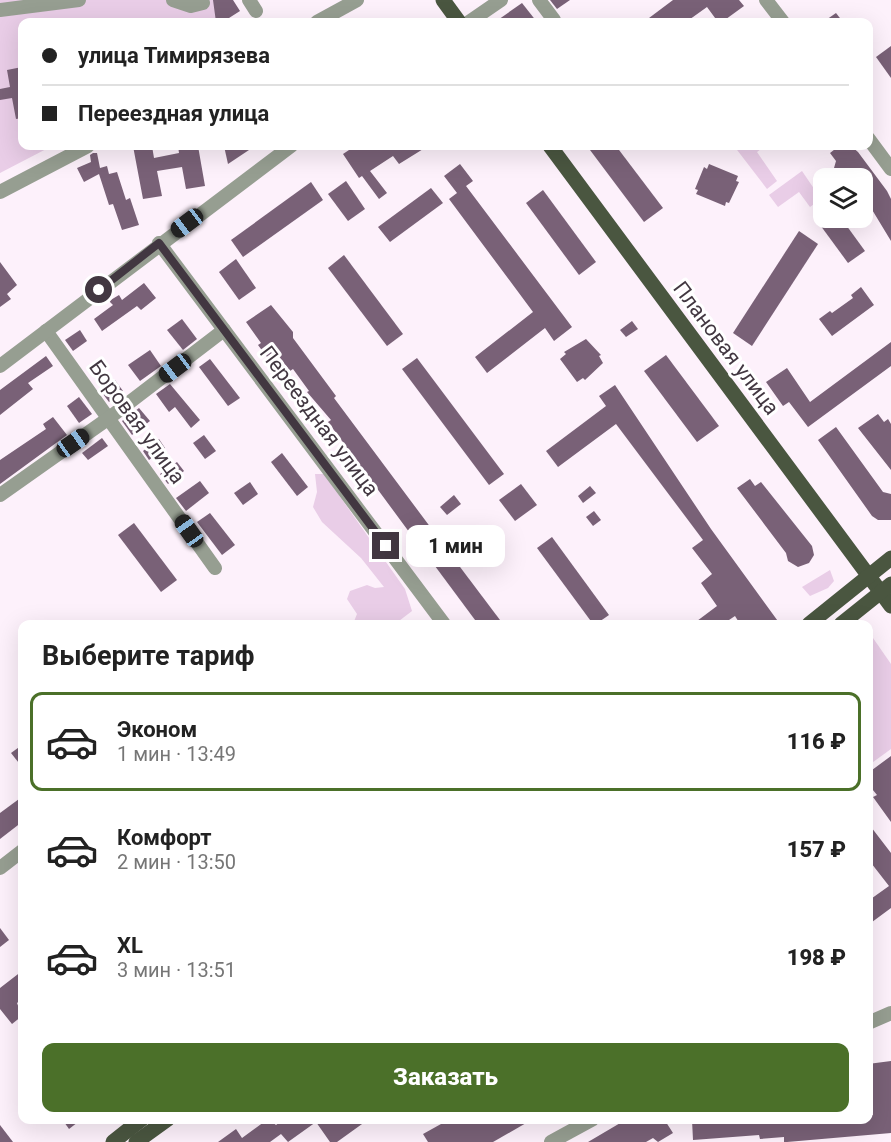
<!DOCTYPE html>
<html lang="ru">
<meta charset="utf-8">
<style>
:root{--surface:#fff;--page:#f2f2f2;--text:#222;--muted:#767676;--line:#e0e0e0;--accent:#4b7029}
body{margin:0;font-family:Roboto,sans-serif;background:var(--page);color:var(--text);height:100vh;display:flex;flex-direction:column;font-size:22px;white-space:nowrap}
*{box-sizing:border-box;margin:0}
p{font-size:20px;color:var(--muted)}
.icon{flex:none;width:33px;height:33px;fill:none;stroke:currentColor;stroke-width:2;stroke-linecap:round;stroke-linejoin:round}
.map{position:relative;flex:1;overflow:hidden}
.sheet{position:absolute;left:18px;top:620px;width:855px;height:504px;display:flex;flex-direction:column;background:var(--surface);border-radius:12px;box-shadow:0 6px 24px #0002}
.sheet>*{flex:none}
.guide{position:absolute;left:18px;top:18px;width:855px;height:132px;border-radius:12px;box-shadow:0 6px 24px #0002;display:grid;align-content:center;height:132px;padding:0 24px;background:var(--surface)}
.fabs{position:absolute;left:813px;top:168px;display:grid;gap:12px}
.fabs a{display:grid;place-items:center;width:60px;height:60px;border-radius:12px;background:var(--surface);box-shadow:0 6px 24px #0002;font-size:30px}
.end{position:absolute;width:27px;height:27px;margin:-14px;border:8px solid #423741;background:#fff;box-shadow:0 0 0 3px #fff}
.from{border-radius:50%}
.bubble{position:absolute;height:42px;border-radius:12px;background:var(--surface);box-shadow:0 6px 24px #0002;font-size:20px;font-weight:800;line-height:42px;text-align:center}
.car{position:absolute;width:18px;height:36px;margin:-18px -9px;border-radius:8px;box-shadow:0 0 4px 2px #0007;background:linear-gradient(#222 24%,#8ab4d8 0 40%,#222 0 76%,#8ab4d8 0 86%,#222 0)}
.guide b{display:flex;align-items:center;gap:21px;height:57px;font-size:22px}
.guide b+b{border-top:2px solid var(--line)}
.guide i{width:15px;height:15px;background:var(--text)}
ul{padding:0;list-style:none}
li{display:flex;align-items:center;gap:18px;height:99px;margin:0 12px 9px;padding:0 12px;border:3px solid transparent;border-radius:12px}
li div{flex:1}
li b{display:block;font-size:22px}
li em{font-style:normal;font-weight:800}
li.selected{border-color:var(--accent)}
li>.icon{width:54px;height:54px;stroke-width:1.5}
h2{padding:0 24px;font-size:27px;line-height:72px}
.action{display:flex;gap:12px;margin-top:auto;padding:12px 24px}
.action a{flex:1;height:69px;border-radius:12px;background:var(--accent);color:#fff;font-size:24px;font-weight:800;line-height:69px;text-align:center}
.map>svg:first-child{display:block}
.green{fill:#e9cde7}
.building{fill:#796177}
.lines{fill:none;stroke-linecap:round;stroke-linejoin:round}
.minor{stroke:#969e91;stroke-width:14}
.major{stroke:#4a5640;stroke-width:15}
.route{stroke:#423741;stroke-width:8}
.labels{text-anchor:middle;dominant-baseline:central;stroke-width:6;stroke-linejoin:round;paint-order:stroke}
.street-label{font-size:21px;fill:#423741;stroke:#fff}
</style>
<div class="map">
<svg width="891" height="1142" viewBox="0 0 891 1142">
<rect width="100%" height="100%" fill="#fdf1fb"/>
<g class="green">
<polygon points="0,0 217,0 220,22 22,22 22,146 52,146 0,173"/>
<polygon points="734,146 765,146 757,152 777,181 767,189"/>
<polygon points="802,171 821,199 810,207 799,192 778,207 769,195"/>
<polygon points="315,474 324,474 405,589 412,611 395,624 353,624 357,614 347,599 350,591 367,585 375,588 384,587 361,558 322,522 313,507 317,492"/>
<polygon points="830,570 834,581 828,588 810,596 802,587"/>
<polygon points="873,638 891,664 891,749 869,765 868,641"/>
</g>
<g class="building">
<polygon points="213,0 233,0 240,11 229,18 230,22 216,22"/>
<polygon points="550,0 570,0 557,9"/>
<polygon points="673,0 739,0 744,6 722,22 718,22 707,7 686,22 652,22 649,18"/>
<polygon points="522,3 537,22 495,22"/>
<polygon points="836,13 843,22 823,22"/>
<polygon points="891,46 891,78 876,57"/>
<polygon points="22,67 22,118 16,119 12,98 0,100 0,89 10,87 7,70"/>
<polygon points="133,146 152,146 154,158 179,153 178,146 198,146 205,186 186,189 182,167 157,171 162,196 143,199"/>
<polygon points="224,146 255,146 228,164"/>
<polygon points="355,146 428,146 399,164 393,156 370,171 387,193 379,199 362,176 359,178 343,154"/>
<polygon points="587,146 616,146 663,208 644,222"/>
<polygon points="839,146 851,146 858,152 887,191 891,199 891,241 871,208 868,211 862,203 862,178 844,177 834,168 836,161 830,153"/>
<polygon points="93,153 97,153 100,168 107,166 109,174 117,172 126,200 130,198 139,225 122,230 113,204 109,205 99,174 84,182 77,168 91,162 90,155"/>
<polygon points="460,164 473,181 466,186 572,327 554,341 545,328 487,373 475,357 533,312 449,199 457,193 444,176"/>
<polygon points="709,164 738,176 736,181 739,182 729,203 726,202 725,206 696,194 698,190 695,189 704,167 707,169"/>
<polygon points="346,181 365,209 348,221 328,194"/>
<polygon points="311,182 323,200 243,257 231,240"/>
<polygon points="431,188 443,203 390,242 378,227"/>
<polygon points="543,190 596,262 579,275 526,203"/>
<polygon points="815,218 841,218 865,251 848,263"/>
<polygon points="799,231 818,244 752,346 733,333"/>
<polygon points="344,255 403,334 387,346 328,268"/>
<polygon points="236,259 256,288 239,300 219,272"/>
<polygon points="0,262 17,285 7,294 11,299 0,307"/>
<polygon points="144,283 156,298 141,310 137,306 102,331 94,319 113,305 109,301 119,295 122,300"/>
<polygon points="861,287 874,305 832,336 819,319 830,311 832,313 853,298 851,295"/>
<polygon points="271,305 293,332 293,338 336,396 334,398 431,528 415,540 328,422 331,420 307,392 309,391 293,369 290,371 275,351 267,357 258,345 261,343 246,322"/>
<polygon points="182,319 197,339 183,350 167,330"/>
<polygon points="632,321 638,329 626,337 620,330"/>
<polygon points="80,330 87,341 73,351 65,340"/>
<polygon points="586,339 601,355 599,356 603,363 585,380 583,378 577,382 560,359 566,354 564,352"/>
<polygon points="891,342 891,366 808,427 789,402 783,406 766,382 787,368 810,402"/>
<polygon points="150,350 161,366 140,381 128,365"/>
<polygon points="666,355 719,426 697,442 644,371"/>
<polygon points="46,356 53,366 28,383 33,389 0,415 0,390"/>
<polygon points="417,358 504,474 489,485 402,369"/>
<polygon points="210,359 240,398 228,406 199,367"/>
<polygon points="115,380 123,391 109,402 100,390"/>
<polygon points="170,384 200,420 191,428 175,407 169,412 156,394"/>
<polygon points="615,385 711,529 780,624 740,624 735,616 723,624 693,624 717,606 701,583 712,574 692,548 703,540 616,424 558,467 546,451 606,406 599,396"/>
<polygon points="79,397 92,414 79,423 67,406"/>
<polygon points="139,408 150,421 132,435 122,421"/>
<polygon points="878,414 884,422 888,419 891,424 891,470 858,428"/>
<polygon points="53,417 67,435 0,484 0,460 46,429 43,424"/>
<polygon points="836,427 883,492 891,494 891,520 878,520 872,516 818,440"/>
<polygon points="204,435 216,451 205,459 193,443"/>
<polygon points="102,438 108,446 88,460 82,453"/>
<polygon points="159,439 165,448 149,460 143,451"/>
<polygon points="282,453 308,487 297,496 271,462"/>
<polygon points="177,462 184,471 168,484 160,474"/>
<polygon points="750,479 755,486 761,482 812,546 814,555 809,563 798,567 788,561 786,553 737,488"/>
<polygon points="200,481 209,493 186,511 176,498"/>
<polygon points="250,482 258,494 243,505 234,493"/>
<polygon points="521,484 537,505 515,521 499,500"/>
<polygon points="590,486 596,493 583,503 578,496"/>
<polygon points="454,495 461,504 447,515 440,507"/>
<polygon points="594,511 601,520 593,526 586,517"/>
<polygon points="210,513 235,545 222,555 197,522"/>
<polygon points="134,523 177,580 161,592 118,535"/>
<polygon points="552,537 609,615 596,624 593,624 537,548"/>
<polygon points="448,551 503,624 478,624 432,562"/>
<polygon points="22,745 22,767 11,753"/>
<polygon points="891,756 891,822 873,797 877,795 868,784 868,773"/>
<polygon points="19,799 22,804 22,822 0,839 0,813"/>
<polygon points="868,823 891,853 891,908 868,925 868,901 889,886 868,859"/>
<polygon points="0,928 9,940 0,947"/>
<polygon points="22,971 22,999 17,1003 22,1016 12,1024 0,1009 0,988"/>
<polygon points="891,1061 891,1133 787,1142 784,1142 784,1137 760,1139 759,1135 693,1140 692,1120 868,1119 868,1115 873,1115 868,1064"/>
<polygon points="62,1119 82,1119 69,1129"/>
<polygon points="268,1119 276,1125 284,1119 369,1119 337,1142 330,1142 316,1122 288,1142 281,1134 270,1142 218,1142 236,1129 242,1138"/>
<polygon points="450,1119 533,1119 493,1142 428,1142 423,1134"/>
<polygon points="627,1119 636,1119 638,1123 644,1119 664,1119 673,1133 658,1142 653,1138 646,1142 588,1142"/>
<polygon points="0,1125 13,1142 0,1142"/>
</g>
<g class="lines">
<g class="minor">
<polyline points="173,0 191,6 203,3 202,0"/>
<polyline points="249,0 256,11"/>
<polyline points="539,0 554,20 550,22"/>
<polyline points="766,0 783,22"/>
<polyline points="0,10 79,0"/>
<polyline points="317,22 357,0"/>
<polyline points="469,22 501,0"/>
<polyline points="868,138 891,169"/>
<polyline points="0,192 88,146"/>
<polyline points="159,243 444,624"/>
<polyline points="46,331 215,568"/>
<polyline points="0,366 291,146"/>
<polyline points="0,495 109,418 224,330"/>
<polyline points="0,868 22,851"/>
<polyline points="868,1023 891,1013"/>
<polyline points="551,1142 593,1119"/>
</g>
<g class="major">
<polyline points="443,0 459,22"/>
<polyline points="550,146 891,606"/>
<polyline points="809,624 891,558"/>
<polyline points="841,624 891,584"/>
<polyline points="113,1142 142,1119"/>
<polyline points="136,1142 168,1119"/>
</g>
</g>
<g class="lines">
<polyline class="route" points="99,290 159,243 386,546"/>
</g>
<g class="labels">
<g class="street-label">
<text transform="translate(726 348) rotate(53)">Плановая улица</text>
<text transform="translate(319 421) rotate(53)">Переездная улица</text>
<text transform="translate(137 422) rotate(54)">Боровая улица</text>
</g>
</g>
</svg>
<div class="fabs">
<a><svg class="icon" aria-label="layers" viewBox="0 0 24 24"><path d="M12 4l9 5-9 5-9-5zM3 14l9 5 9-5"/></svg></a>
</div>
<i class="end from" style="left:99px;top:290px"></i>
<i class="end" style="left:386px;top:546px"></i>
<div class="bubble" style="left:406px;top:525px;width:99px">1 мин</div>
<i class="car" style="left:187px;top:223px;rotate:233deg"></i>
<i class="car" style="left:175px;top:368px;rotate:233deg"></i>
<i class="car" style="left:73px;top:443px;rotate:55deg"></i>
<i class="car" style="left:189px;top:531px;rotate:325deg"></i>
<div class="guide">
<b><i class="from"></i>улица Тимирязева</b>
<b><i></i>Переездная улица</b>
</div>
<section class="sheet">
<h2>Выберите тариф</h2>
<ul>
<li class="selected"><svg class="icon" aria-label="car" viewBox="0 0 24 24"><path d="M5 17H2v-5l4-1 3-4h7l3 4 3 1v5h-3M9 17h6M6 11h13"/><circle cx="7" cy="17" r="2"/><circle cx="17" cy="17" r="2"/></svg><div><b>Эконом</b><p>1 мин · 13:49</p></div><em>116 ₽</em></li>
<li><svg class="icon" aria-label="car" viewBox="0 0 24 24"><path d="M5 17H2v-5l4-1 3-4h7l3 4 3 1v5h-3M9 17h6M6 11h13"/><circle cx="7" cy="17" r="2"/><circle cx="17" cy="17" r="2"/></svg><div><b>Комфорт</b><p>2 мин · 13:50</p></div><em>157 ₽</em></li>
<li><svg class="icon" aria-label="car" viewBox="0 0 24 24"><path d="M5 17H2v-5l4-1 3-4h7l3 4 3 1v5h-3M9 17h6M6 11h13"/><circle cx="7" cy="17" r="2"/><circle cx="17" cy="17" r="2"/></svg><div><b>XL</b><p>3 мин · 13:51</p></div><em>198 ₽</em></li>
</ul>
<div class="action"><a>Заказать</a></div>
</section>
</div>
